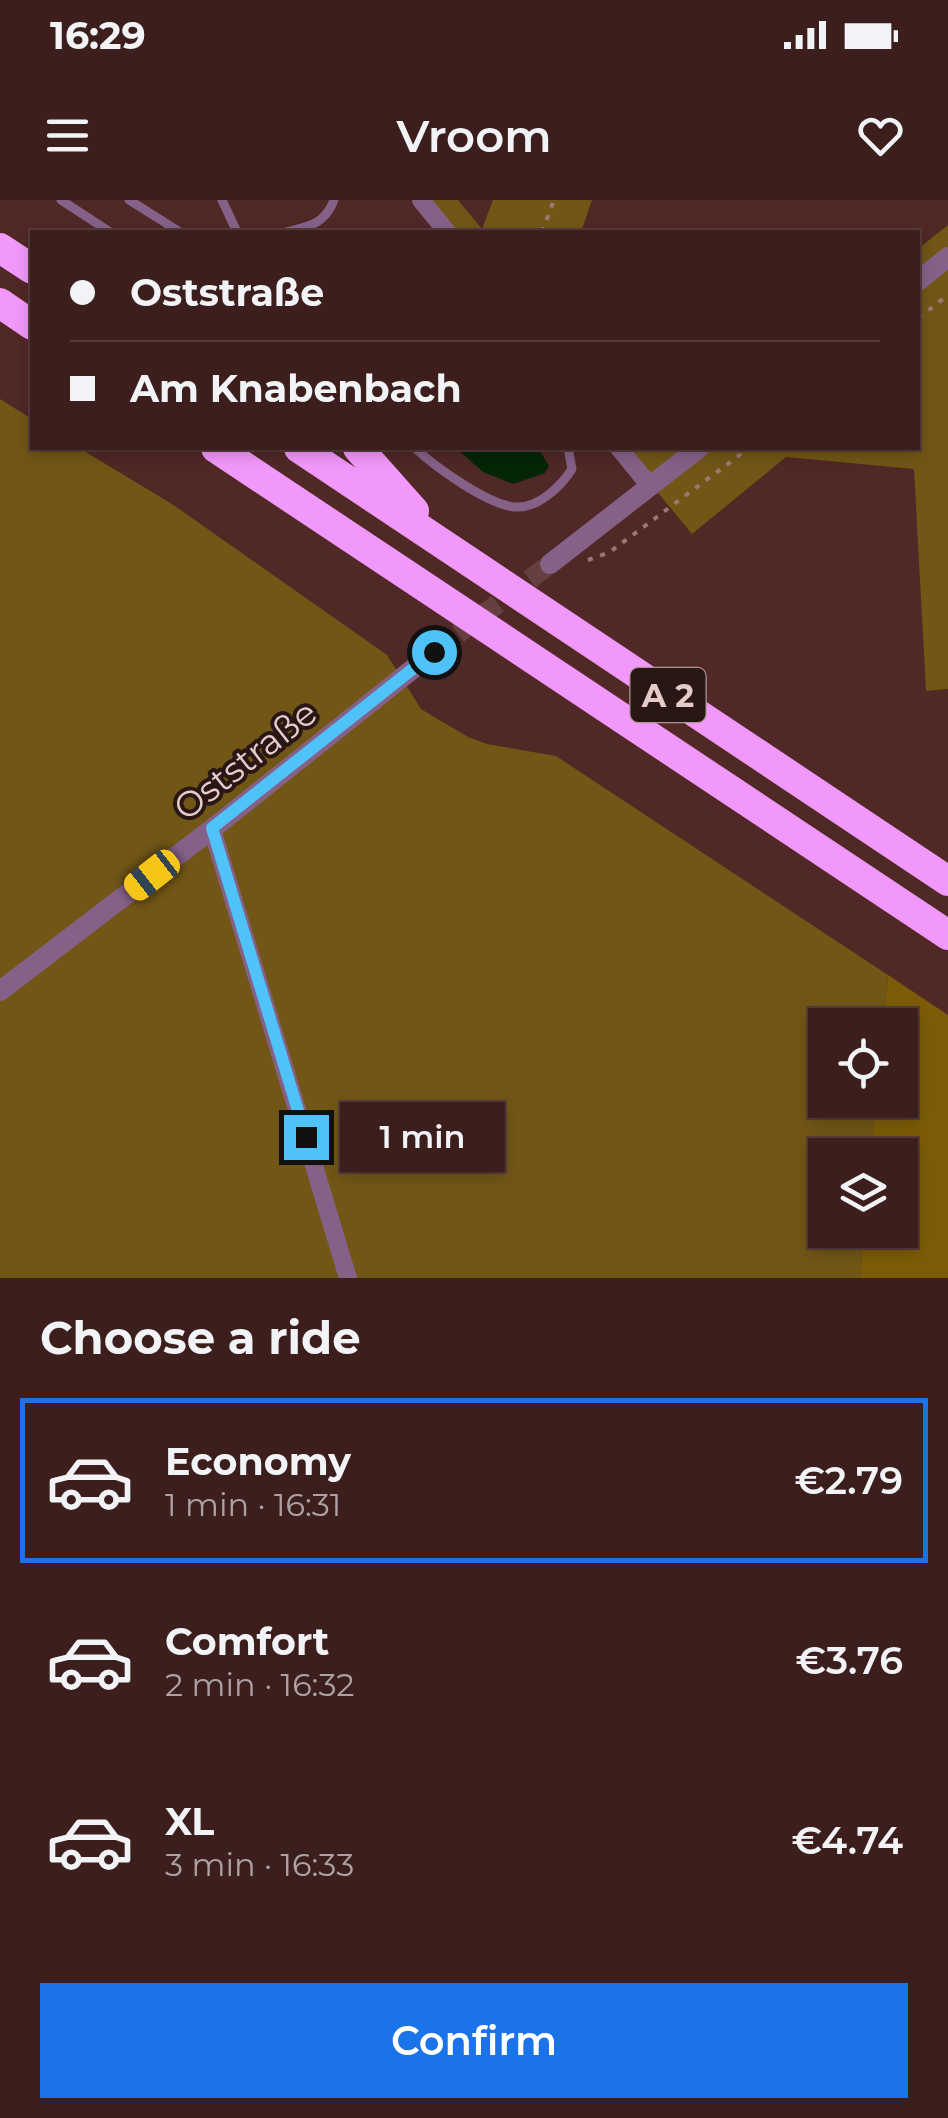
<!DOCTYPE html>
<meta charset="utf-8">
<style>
:root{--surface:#3c1e1c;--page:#472b29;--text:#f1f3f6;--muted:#aca2a3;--line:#553c3b;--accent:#1a73e8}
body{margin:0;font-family:Montserrat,sans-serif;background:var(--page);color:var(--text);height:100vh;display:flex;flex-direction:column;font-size:38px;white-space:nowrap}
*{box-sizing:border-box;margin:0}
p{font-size:32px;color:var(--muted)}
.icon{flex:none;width:55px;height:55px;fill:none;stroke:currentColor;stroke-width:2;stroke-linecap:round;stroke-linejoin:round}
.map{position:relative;height:1078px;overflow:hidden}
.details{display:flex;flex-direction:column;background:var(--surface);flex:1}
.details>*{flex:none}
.hud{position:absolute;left:30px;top:30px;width:890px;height:220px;border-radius:0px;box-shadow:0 5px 15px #0003,0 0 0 2px var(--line);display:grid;align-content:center;height:220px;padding:0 40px;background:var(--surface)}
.controls{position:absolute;left:808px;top:808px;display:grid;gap:20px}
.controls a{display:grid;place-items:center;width:110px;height:110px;border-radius:0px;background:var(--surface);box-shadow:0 5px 15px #0003,0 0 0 2px var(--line);font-size:50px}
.end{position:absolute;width:45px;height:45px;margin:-22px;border:12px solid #4fc3f7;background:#111;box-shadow:0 0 0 5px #111}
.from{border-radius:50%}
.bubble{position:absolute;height:70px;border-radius:0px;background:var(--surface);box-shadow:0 5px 15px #0003,0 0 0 2px var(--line);font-size:32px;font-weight:600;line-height:70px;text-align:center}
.car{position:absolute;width:30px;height:60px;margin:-30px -15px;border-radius:12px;box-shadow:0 0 8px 2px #0007;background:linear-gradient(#f5c518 24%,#345 0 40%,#f5c518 0 76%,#345 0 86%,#f5c518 0)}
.hud b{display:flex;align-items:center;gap:35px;height:95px;font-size:38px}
.hud b+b{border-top:2px solid var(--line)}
.hud i{width:25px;height:25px;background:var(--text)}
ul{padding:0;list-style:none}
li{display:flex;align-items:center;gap:30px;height:165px;margin:0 20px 15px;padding:0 20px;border:5px solid transparent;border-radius:0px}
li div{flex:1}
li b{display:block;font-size:38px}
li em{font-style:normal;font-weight:600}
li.active{border-color:var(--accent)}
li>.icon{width:90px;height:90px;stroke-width:1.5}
h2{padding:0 40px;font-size:45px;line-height:120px}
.primary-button{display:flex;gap:20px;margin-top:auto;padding:20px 40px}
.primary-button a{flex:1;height:115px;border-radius:0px;background:var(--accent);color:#fff;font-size:40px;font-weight:600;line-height:115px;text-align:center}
.status{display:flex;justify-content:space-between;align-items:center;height:70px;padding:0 50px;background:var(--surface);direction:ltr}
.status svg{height:28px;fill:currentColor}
header{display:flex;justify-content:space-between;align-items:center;height:130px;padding:0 40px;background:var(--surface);font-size:45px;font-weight:600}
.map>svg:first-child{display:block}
.green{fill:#715616}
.forest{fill:#7c5c08}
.water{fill:#052507}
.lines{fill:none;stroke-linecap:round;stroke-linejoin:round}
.tertiary-tunnel{stroke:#66403e;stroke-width:20;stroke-dasharray:20 10;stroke-linecap:butt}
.path{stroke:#9a7876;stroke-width:4;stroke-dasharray:5 8;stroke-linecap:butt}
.service{stroke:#856188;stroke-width:9}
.minor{stroke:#856188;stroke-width:18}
.tertiary{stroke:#856188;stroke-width:20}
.motorway{stroke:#f398fb;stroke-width:30}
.route{stroke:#4fc3f7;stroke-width:12}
.labels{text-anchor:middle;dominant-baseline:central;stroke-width:8;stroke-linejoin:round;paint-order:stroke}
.shield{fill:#291716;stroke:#ad9593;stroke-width:2.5}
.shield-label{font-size:32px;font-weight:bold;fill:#e6cbc9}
.street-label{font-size:35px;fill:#e6cbc9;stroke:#291716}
</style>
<div class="status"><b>16:29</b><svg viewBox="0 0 49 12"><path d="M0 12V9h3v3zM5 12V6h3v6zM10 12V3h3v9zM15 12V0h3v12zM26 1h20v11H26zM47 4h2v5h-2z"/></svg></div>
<header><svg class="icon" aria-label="menu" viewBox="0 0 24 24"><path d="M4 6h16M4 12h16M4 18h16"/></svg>Vroom<svg class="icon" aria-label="heart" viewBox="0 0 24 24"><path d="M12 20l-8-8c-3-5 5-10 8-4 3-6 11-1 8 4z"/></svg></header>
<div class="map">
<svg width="948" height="1078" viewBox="0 0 948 1078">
<rect width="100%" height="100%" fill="#502826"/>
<g class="green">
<polygon points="426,0 458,0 482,29 493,0 592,0 581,32 454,32"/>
<polygon points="948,25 948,489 926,491 914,269 786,257 692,334 621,248 918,248 918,49"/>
<polygon points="0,199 32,219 32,248 79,248 172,304 387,455 421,509 468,537 487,544 556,556 888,775 883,825 825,825 825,900 876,900 871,955 825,955 825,1030 864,1030 860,1078 0,1078"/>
</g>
<polygon class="forest" points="888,775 948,815 948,1078 860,1078 864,1030 900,1030 900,955 871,955 876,900 900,900 900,825 883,825"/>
<polygon class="water" points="456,248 538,248 549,266 545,273 513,284 483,272"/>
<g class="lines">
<polyline class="tertiary-tunnel" points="434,452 550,364"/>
<g class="path">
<polyline points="542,32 554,0"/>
<polyline points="918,118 948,95"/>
<polyline points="588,360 610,352 749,248"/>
</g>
<g class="service">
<polyline points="61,0 110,32"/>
<polyline points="129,0 180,32"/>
<polyline points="222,0 237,32"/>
<path d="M286 32C310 26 325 24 334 0"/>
<path d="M415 248C434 266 489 306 516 307 539 308 561 286 572 269L568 248"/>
</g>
<g class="minor">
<polyline points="421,0 447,32"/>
<polyline points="619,248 650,286"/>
<polyline points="212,629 348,1078"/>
</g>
<g class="tertiary">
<polyline points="918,81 948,57"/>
<polyline points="550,364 699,248"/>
<polyline points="0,791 212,629 434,452"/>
</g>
<g class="motorway">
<polyline points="0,48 32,69"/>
<polyline points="0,103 32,125"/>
<polyline points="216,248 948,735"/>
<polyline points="299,248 948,681"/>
<polyline points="358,248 414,311"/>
</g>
</g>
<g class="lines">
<polyline class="route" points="306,937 212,628 434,452"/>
</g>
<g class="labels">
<rect class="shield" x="630.5" y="468" width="75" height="54" rx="8"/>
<g class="shield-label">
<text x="668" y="495">A 2</text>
</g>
<g class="street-label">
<text transform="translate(245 560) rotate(-38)">Oststraße</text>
</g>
</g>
</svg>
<div class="controls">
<a><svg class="icon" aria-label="locate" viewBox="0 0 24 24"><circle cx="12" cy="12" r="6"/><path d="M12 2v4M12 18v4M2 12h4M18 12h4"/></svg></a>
<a><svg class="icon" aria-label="layers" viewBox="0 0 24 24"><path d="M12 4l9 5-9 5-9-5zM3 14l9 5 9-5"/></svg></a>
</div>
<i class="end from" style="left:434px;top:452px"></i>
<i class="end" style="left:306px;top:937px"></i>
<div class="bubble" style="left:340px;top:902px;width:165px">1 min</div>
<i class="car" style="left:152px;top:675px;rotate:232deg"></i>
<div class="hud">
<b><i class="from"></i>Oststraße</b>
<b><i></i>Am Knabenbach</b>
</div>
</div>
<section class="details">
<h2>Choose a ride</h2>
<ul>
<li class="active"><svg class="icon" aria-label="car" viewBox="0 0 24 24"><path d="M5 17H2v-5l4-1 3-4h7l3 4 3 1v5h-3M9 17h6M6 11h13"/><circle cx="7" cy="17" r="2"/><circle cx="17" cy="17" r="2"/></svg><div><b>Economy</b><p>1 min · 16:31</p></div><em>€2.79</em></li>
<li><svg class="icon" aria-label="car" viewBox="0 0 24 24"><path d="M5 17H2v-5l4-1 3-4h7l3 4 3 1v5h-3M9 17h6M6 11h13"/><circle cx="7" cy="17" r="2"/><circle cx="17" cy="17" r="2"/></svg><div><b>Comfort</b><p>2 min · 16:32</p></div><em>€3.76</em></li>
<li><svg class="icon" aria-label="car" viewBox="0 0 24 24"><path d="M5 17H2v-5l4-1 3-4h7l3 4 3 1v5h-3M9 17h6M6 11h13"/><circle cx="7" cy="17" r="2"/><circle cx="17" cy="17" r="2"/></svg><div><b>XL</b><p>3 min · 16:33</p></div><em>€4.74</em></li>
</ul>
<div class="primary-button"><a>Confirm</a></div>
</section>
